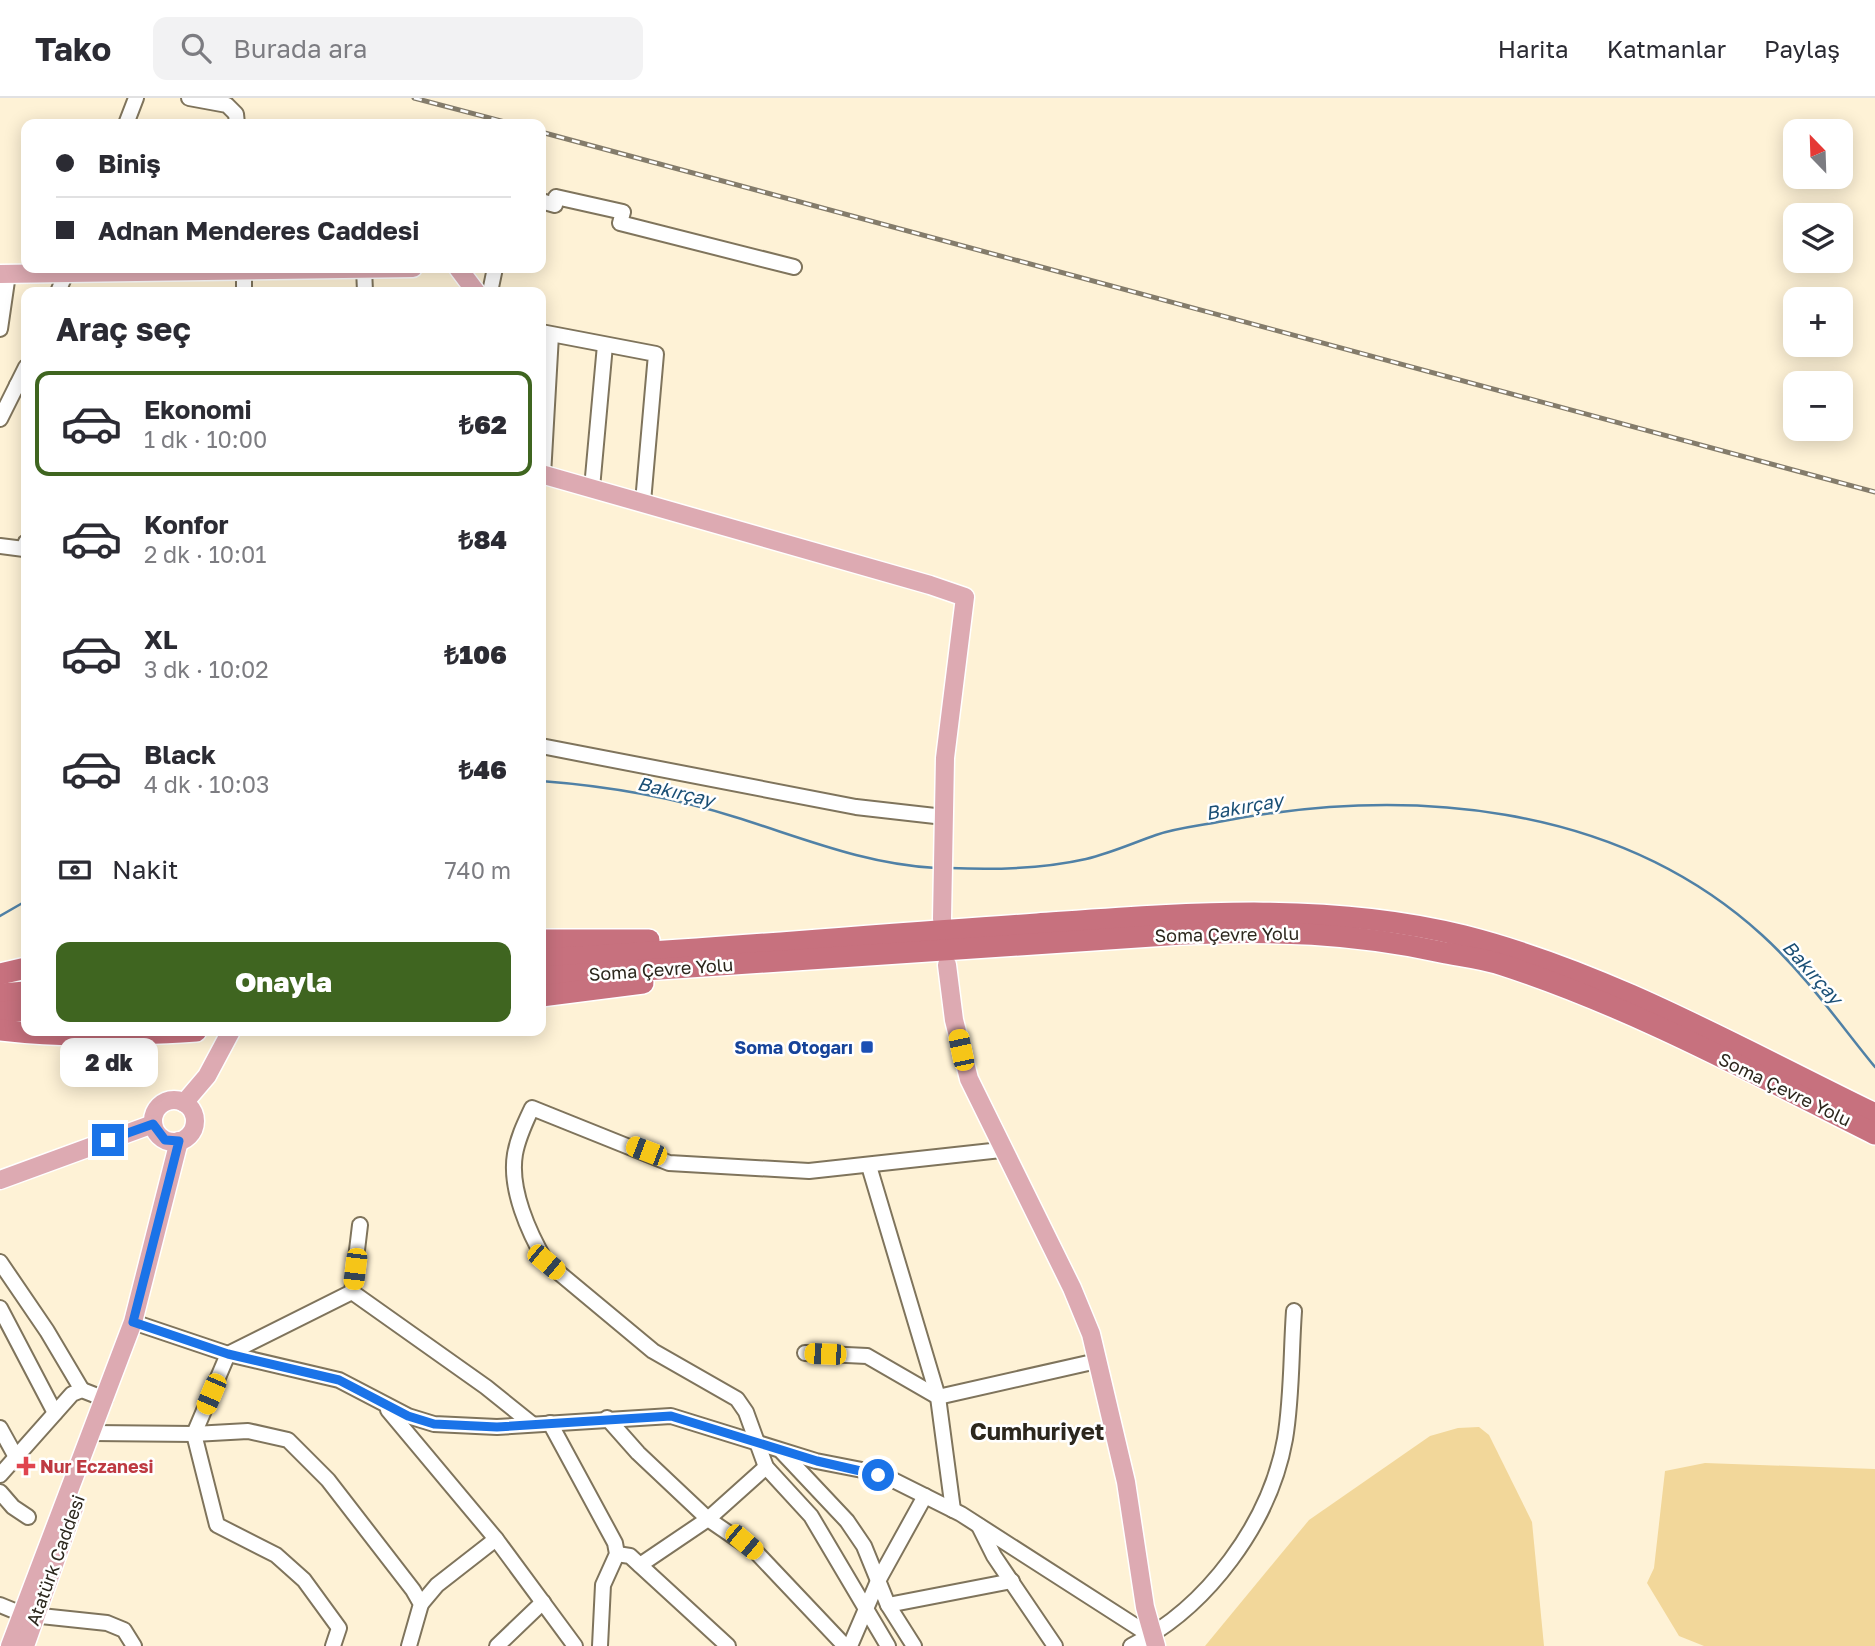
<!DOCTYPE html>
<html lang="tr">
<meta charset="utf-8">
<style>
:root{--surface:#fff;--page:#f2f2f3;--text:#2b2b33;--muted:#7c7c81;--line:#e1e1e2;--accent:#3f6520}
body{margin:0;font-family:"Golos Text",sans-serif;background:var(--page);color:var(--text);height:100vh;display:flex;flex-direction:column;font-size:26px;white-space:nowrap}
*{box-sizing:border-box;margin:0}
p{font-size:23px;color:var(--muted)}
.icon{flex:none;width:38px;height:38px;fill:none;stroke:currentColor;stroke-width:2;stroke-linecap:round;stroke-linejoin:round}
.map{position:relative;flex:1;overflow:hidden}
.details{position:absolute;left:21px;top:189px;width:525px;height:749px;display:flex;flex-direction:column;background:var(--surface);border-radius:14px;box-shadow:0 4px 18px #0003}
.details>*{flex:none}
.hud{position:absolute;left:21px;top:21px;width:525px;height:154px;border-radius:14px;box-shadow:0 4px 18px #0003;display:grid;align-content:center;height:154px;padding:0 35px;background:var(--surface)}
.needle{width:46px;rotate:337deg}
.controls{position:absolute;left:1783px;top:21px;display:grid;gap:14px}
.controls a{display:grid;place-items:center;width:70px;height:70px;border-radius:14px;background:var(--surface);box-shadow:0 4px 18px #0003;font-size:35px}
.end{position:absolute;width:32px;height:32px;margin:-16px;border:9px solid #1a73e8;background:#fff;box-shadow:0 0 0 4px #fff}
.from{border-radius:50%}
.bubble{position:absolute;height:49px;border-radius:14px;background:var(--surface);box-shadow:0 4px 18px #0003;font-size:23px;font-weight:800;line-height:49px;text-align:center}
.car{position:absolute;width:21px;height:42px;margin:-21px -10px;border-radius:9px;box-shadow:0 0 5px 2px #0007;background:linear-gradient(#f5c518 24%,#345 0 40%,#f5c518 0 76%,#345 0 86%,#f5c518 0)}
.hud b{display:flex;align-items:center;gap:24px;height:66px;font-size:26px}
.hud b+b{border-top:2px solid var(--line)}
.hud i{width:18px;height:18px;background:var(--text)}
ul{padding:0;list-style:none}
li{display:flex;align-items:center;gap:21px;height:105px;margin:0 14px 10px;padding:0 21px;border:4px solid transparent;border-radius:14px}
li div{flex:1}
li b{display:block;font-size:26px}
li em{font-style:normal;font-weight:800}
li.active{border-color:var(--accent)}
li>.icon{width:63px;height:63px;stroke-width:1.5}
h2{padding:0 35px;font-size:32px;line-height:84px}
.pay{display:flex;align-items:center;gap:18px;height:77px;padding:0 35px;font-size:26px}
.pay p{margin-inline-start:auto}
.button{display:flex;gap:14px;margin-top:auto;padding:14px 35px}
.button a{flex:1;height:80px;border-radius:14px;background:var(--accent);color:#fff;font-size:28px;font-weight:800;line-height:80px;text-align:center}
header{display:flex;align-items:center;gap:42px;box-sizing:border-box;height:98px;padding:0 35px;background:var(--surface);border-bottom:2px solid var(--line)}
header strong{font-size:33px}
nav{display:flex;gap:38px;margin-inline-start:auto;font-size:24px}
.search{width:490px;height:63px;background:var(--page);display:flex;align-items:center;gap:18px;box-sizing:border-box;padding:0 24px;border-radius:14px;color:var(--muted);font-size:26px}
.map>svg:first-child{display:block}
.green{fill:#f2d79a}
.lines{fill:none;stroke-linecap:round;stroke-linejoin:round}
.stream{stroke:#5081a6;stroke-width:2.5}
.minor-casing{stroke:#7f745c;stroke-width:18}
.major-casing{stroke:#fff;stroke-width:21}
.highway-casing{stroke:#fff;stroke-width:24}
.minor{stroke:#fff;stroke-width:14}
.major{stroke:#ddaab2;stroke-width:18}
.highway{stroke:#c7717e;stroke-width:21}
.rail-casing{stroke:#847c6b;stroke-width:5}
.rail{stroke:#fff;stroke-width:2.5;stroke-dasharray:8;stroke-linecap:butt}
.route{stroke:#1a73e8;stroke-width:9}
.transit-dot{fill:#1a4fb4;stroke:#fff;stroke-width:2.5}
.health-dot{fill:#e0444e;stroke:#fff;stroke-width:2.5}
.labels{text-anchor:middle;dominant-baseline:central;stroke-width:5;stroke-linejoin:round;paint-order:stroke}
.street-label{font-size:18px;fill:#2c271d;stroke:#fff}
.transit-label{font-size:18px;font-weight:bold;fill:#164399;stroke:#fff;text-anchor:end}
.health-label{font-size:18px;font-weight:bold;fill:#be3a42;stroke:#fff;text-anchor:start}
.water-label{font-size:19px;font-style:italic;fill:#1a4f75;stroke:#fff}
.district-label{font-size:24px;font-weight:bold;fill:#2c271d;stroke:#fff}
</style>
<header>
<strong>Tako</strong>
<div class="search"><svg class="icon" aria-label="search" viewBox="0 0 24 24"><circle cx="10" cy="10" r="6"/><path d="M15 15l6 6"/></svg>Burada ara</div>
<nav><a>Harita</a><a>Katmanlar</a><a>Paylaş</a></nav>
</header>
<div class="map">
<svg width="1875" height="1548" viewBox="0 0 1875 1548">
<rect width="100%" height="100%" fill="#fef2d6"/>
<g class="green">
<polygon points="1479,1329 1489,1337 1532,1424 1544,1548 1205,1548 1309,1422 1430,1338 1458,1330"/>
<polygon points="1705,1365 1875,1371 1875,1548 1704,1548 1679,1538 1647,1485 1654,1470 1665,1373"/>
</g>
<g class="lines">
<g class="stream">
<path d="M541 683C607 688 672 699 735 719 803 740 864 766 936 770"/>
<path d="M950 770C995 772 1042 771 1086 761 1111 755 1133 745 1156 737 1176 730 1198 728 1218 724 1405 688 1615 703 1762 837 1805 876 1839 925 1875 969"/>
<polyline points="0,818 26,803"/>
</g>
<g class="minor-casing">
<g id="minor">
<polyline points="189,0 227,7 236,16 237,26"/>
<polyline points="126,26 136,0"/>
<polyline points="541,103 555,107 556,99 623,114 620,125 794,169"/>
<polyline points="244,170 244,194"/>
<polyline points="364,170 365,194"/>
<polyline points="58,194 68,170"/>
<polyline points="490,194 495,170"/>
<polyline points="0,231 8,176"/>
<polyline points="541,234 656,256 643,404"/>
<polyline points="24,289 17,287 26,269"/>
<polyline points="0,321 17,287"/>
<polyline points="543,377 551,237"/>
<polyline points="592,390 605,247"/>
<polyline points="0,448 24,451 26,444"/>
<polyline points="541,648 856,709 944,719"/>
<polyline points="869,1068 938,1299 953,1412"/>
<polyline points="0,1164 47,1233 82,1292"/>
<polyline points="352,1194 486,1289 532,1326"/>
<polyline points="0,1210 55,1315"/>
<polyline points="133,1224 228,1256 339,1282 408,1318 434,1326 497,1329 671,1318 816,1363 862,1372 893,1382 961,1416 1151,1538"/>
<polyline points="805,1255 867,1258 938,1299 1097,1263"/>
<polyline points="388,1312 496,1441 575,1548"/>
<polyline points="607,1320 638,1355 708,1421 756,1454 845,1548"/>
<polyline points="550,1325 615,1445 617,1456 603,1487 600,1548"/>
<polyline points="0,1330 16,1359"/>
<polyline points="93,1335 194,1336 248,1333 288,1342 328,1382 413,1492 421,1506 409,1548"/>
<polyline points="782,1354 847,1423 864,1448 888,1507 914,1548"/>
<polyline points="0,1377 72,1296 82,1292 105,1301"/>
<polyline points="0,1394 13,1409 28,1419"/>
<polyline points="979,1428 994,1458 1055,1548"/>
<polyline points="617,1456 630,1458 728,1548"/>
<polyline points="640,1467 708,1421 766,1369"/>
<polyline points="421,1506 437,1487 496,1441"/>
<polyline points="0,1507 22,1516 107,1525 124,1532 134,1548"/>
<polyline points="888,1507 1012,1483"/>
<polyline points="333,1548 339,1530 304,1482 276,1457 217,1427 194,1336 228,1256 352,1194 360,1127"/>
<polyline points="497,1548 543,1504"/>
<polyline points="850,1548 878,1483 925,1398"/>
<path d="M888 1548 811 1418 766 1369 746 1314 737 1301 653 1253 546 1164C529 1135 509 1091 515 1056 518 1039 525 1025 532 1010L669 1065 809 1073 1001 1052"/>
<path d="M1131 1548C1207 1510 1270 1425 1285 1341 1292 1300 1291 1255 1294 1213"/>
</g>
</g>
<g class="major-casing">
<g id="major">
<polyline points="458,170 476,194"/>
<polyline points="0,176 413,170"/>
<polyline points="541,376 930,487 965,499 945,660 942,821"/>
<polyline points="947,867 954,922 969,981 1072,1190 1091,1236 1126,1384 1145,1509 1156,1548"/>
<circle cx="174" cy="1023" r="21"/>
<polyline points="184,1005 207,978 231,933"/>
<polyline points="0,1082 153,1026"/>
<polyline points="10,1548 133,1224 179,1043"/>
<polyline points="25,1548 74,1410"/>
</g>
</g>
<g class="highway-casing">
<g id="highway">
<polyline points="541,842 649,842"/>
<path d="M541 861C706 852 872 837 1037 826 1179 816 1324 803 1464 838 1609 875 1741 951 1875 1016"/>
<polyline points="0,876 26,870"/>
<path d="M541 879 1182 836C1271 832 1354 835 1441 854 1461 858 1483 860 1503 867 1632 909 1753 975 1875 1036"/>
<polyline points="0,896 26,894"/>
<polyline points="541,898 643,885"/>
<polyline points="0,914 26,912"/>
<path d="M0 932C66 940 130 937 196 933"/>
</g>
</g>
<use href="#minor" class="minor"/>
<use href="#major" class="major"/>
<use href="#highway" class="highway"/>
<g class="rail-casing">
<g id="rail">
<polyline points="414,0 513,26"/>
<polyline points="541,34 1875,394"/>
</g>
</g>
<use href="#rail" class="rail"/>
</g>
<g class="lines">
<polyline class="route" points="108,1042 153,1026 165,1042 179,1043 133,1224 228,1256 339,1282 408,1318 434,1326 497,1329 671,1318 817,1363 878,1377"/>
</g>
<rect class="transit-dot" x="860" y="942" width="14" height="14" rx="3.5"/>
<path class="health-dot" d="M22.5 1357.5h7v7h7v7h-7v7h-7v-7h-7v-7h7z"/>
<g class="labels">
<g class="street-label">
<text transform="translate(1227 836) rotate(-1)">Soma Çevre Yolu</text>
<text transform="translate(661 871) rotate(-4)">Soma Çevre Yolu</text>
<text transform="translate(1785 991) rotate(26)">Soma Çevre Yolu</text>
<text transform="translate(55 1462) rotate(-70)">Atatürk Caddesi</text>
</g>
<g class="transit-label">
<text x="853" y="949">Soma Otogarı</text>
</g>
<g class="health-label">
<text x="40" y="1368">Nur Eczanesi</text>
</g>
<g class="water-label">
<text transform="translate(676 693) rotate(13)">Bakırçay</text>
<text transform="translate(1244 708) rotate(-10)">Bakırçay</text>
<text transform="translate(1813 874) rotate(48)">Bakırçay</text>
</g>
<g class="district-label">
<text x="1037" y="1332">Cumhuriyet</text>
</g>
</g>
</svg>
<div class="controls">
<a><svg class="needle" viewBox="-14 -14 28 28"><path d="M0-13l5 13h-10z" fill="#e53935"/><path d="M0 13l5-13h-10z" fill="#7c7c81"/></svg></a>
<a><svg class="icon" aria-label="layers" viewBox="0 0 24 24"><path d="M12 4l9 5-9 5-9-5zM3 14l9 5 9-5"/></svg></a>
<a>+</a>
<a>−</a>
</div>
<i class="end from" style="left:878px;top:1377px"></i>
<i class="end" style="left:108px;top:1042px"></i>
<div class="bubble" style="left:60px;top:940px;width:98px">2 dk</div>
<i class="car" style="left:961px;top:952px;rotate:348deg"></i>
<i class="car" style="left:646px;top:1053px;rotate:291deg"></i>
<i class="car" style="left:546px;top:1164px;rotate:130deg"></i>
<i class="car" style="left:355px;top:1171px;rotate:187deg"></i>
<i class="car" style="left:825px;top:1256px;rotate:272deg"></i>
<i class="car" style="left:211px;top:1296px;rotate:203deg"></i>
<i class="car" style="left:744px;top:1444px;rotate:130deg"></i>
<div class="hud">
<b><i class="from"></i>Biniş</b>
<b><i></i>Adnan Menderes Caddesi</b>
</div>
<section class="details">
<h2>Araç seç</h2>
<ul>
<li class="active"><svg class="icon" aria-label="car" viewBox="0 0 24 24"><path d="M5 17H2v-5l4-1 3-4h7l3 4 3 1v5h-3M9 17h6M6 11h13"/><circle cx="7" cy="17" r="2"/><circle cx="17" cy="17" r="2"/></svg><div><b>Ekonomi</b><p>1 dk · 10:00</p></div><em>₺62</em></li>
<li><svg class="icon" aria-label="car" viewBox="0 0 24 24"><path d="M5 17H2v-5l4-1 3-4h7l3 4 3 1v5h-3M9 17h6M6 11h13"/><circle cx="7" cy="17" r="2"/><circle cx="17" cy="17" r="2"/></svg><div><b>Konfor</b><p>2 dk · 10:01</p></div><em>₺84</em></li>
<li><svg class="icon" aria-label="car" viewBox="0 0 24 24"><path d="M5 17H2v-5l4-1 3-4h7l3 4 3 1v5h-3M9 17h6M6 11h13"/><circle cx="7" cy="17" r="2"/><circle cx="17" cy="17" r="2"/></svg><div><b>XL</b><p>3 dk · 10:02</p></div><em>₺106</em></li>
<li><svg class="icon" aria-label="car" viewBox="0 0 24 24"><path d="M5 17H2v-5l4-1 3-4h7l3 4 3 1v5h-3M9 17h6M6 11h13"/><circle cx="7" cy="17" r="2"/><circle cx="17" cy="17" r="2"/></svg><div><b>Black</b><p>4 dk · 10:03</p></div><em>₺46</em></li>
</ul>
<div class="pay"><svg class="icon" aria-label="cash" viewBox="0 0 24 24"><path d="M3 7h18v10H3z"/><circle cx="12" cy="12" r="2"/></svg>Nakit<p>740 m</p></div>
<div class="button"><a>Onayla</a></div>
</section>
</div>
